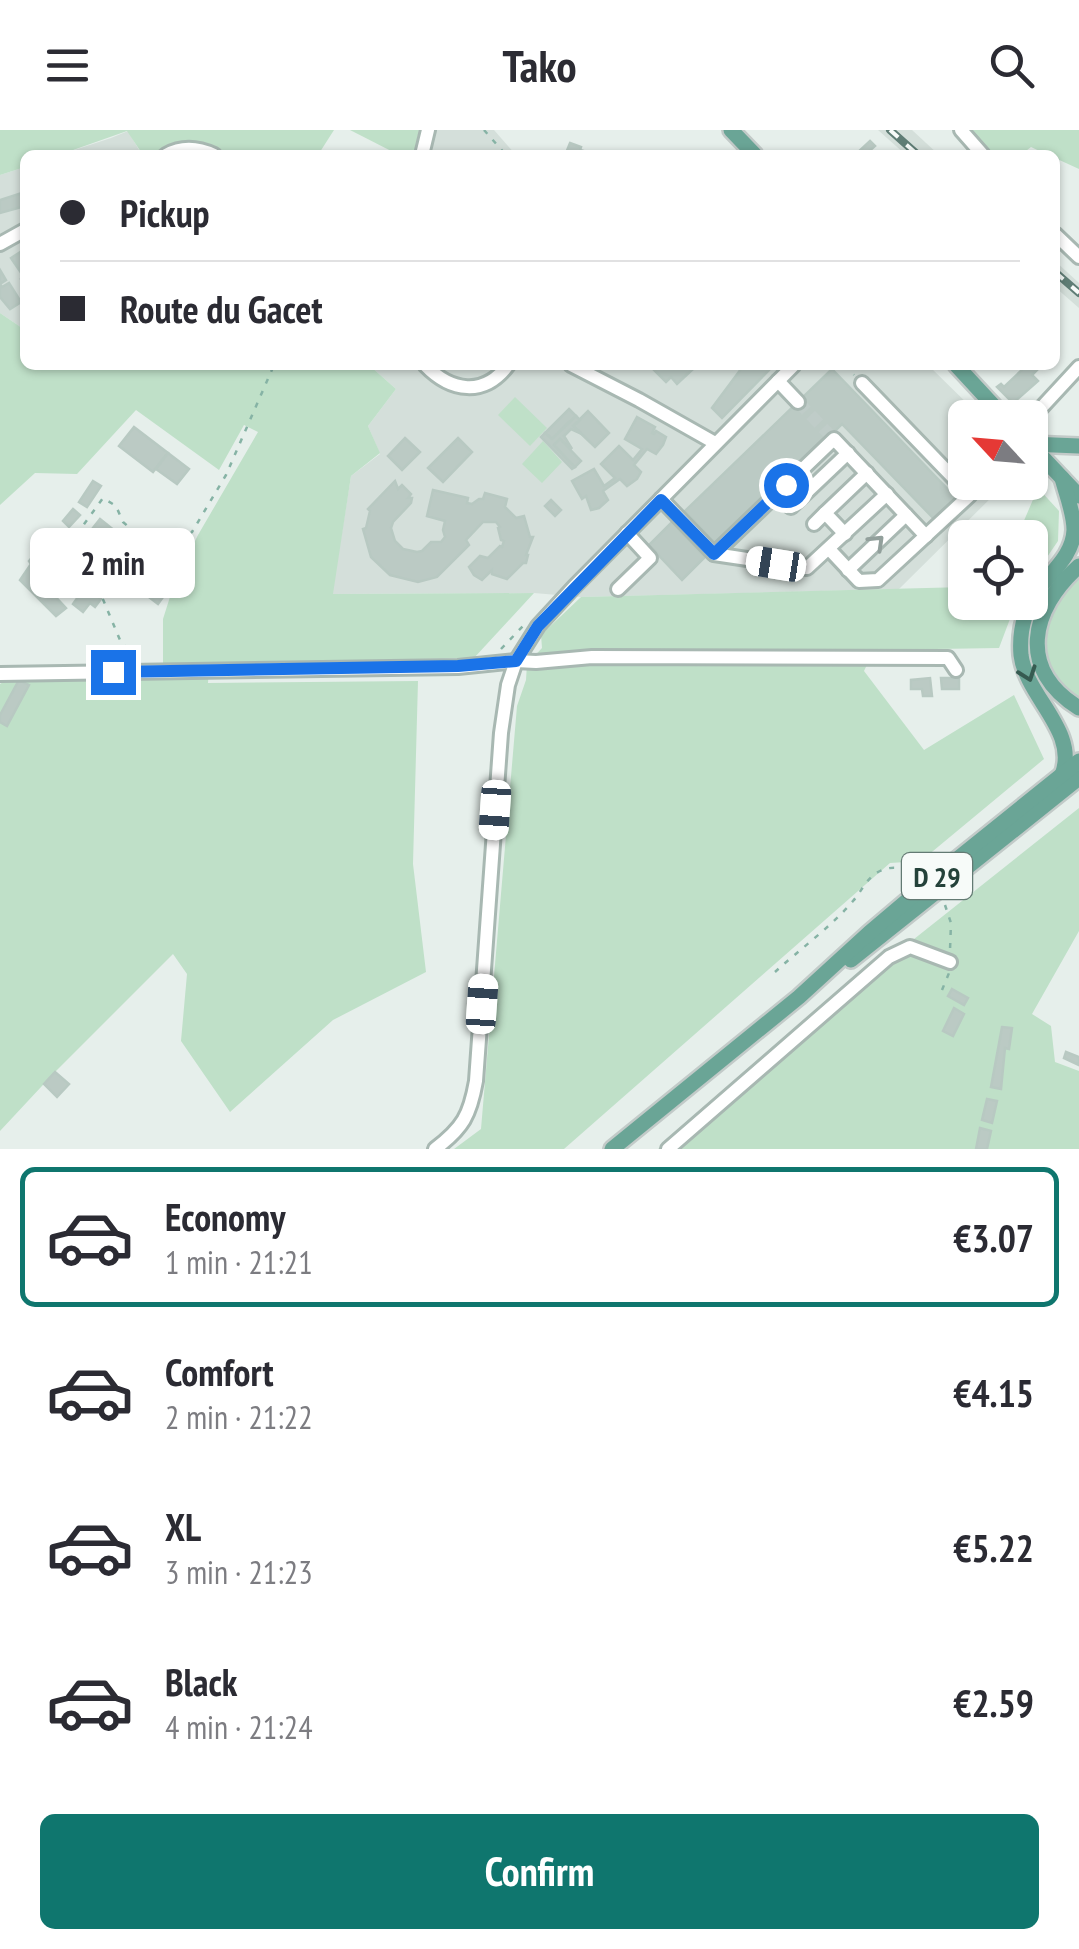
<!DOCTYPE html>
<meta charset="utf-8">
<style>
:root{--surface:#fff;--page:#f7f7f7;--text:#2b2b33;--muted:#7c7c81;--line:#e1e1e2;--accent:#0f766e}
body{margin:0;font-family:"PT Sans Narrow",sans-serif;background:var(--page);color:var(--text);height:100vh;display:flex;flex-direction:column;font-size:38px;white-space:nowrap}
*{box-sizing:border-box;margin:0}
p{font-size:32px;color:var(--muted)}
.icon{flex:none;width:55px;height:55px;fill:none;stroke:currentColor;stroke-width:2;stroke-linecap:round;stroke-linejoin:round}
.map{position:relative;height:1019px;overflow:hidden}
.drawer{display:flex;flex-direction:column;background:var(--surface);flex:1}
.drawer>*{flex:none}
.guide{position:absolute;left:20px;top:20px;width:1040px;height:220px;border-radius:15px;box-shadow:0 2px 8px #0004;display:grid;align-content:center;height:220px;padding:0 40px;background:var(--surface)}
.needle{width:65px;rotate:296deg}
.fabs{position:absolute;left:948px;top:270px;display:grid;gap:20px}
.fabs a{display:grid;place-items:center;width:100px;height:100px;border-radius:15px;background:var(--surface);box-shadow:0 2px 8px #0004;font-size:50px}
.end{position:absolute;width:45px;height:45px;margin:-22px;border:12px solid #1a73e8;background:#fff;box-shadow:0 0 0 5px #fff}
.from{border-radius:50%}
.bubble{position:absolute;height:70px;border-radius:15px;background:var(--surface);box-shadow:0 2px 8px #0004;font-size:32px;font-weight:700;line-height:70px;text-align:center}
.car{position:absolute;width:30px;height:60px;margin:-30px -15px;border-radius:12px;box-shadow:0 0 8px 2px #0007;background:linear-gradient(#fff 24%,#345 0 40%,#fff 0 76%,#345 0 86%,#fff 0)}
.guide b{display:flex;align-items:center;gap:35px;height:95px;font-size:38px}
.guide b+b{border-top:2px solid var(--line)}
.guide i{width:25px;height:25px;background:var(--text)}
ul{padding:18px 0 0;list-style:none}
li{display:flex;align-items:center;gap:30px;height:140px;margin:0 20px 15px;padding:0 20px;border:5px solid transparent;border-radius:15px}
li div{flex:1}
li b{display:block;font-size:38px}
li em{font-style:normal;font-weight:700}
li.current{border-color:var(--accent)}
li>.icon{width:90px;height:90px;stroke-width:1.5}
.cta{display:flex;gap:20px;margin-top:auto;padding:20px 40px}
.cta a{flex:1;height:115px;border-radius:15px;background:var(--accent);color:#fff;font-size:40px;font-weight:700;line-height:115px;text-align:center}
header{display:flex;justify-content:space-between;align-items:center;height:130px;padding:0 40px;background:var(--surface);font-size:45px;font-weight:700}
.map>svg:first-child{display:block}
.built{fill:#d4dfda}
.green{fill:#bfe0c8}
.building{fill:#bbcac4;stroke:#b8c9c2;stroke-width:2.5}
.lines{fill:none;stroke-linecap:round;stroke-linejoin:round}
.minor-tunnel{stroke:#bfccc8;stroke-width:12;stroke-dasharray:12 6;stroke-linecap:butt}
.minor-casing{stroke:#a8b8b2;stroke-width:18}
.major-casing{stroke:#c2cac8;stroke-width:20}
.path{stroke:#86b3a5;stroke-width:2.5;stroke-dasharray:5 8;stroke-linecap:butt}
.minor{stroke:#fff;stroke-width:12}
.major{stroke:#6aa596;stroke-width:15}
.rail-casing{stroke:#5f7d75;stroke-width:8}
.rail{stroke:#f7fbf9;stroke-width:4;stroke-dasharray:11;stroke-linecap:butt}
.oneway{stroke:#92a09c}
.oneway2{stroke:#365b51}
.route{stroke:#1a73e8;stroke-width:12}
.labels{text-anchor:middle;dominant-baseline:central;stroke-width:8;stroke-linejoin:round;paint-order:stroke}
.shield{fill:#f7fbf9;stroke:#637a73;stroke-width:2.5}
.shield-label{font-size:28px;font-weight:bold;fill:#24423a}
</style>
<header><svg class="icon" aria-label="menu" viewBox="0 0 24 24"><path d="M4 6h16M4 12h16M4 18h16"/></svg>Tako<svg class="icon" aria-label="search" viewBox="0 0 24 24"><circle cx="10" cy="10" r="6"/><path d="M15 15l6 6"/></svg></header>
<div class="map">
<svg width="1079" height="1019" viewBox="0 0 1079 1019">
<rect width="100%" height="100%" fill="#e6efeb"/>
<g class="built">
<polygon points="419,0 494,0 516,25 414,25"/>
<polygon points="878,0 912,0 939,25 906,25"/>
<polygon points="128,1 142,25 59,25 111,8"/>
<polygon points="25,37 25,200 0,183 0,45"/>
<polygon points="1055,131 1079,153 1079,178 1055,157"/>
<polygon points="369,235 928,235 981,287 965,288 965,352 1006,353 899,459 581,467 534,463 332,464 351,346 380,324 368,296 396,259"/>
</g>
<g class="green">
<polygon points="0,0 334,0 318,25 230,25 199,11 176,15 159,25 143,25 127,1 59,25 25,25 25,37 0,45"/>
<polygon points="350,0 419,0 414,25 399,25"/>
<polygon points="968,0 1079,0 1079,39 1055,28 1055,25 1048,25 1031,17 1021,25 989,25"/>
<polygon points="0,183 25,200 25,235 369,235 396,259 368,296 380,323 351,346 333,464 534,463 474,528 209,533 208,553 418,551 413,734 426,842 333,890 230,982 181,911 187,844 173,824 55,942 0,1001 0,554 11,547 163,543 163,489 175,451 198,405 258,302 244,295 219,340 136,280 77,344 35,343 0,375"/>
<polygon points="515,267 547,298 530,316 498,285"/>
<polygon points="543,311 562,332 542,353 522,334"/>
<polygon points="1038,358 1059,381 1058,411 1030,452 1030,408 1017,407"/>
<path d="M1079 445V569C1071 562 1059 556 1053 548 1029 515 1051 469 1079 445Z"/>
<polygon points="965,457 965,472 1016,473 999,518 874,520 864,541 924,620 1014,565 1044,629 921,731 890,733 564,1019 454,1019 481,999 517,576 526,550 527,534 542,518 541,505 581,467"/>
<polygon points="1079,678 1079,801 1032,884 1051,896 1055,932 1079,941 1079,1019 658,1019 904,817"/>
</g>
<g class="building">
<polygon points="870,11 875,16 867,23 868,25 855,25"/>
<polygon points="570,13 581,17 580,20 590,23 590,25 566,23"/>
<polygon points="25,62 25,76 0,83 0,70"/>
<polygon points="25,119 25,155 21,149 24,147 11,128"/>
<polygon points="0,140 6,150 0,154 2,157 9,153 21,172 10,179 0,167"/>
<polygon points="654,235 687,235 692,240 677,254 671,247 666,252 651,237"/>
<polygon points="744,235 774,235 722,288 712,278"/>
<polygon points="1027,235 1032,235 1037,240 1032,245 1038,251 1013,273 997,257 1001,254 1004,257"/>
<polygon points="832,239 959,371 937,392 842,294 717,415 685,381"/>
<polygon points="569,279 576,286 552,309 545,303"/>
<polygon points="588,281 609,303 595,317 573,296"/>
<polygon points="576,286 580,290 573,296 582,304 571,299 564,306 572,319 560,309 554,315 575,337 572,339 541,307 545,303 552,309"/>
<polygon points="637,287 655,297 652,303 654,304 656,301 666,307 663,315 656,324 647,319 634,335 641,342 637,349 627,356 620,349 603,361 608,370 599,378 591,380 586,366 582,369 572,351 594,339 604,356 615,348 601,334 619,316 633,330 642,319 625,309"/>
<polygon points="134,297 168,323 153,342 119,316"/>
<polygon points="405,308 420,322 402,340 388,326"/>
<polygon points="458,308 472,322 443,352 428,338"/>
<polygon points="560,309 581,331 575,337 554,315"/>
<polygon points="168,323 189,339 177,354 156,339"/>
<polygon points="93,351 101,356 87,377 79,372"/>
<polygon points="395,351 398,359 402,355 411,364 408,368 412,368 411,373 393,392 391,398 395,411 403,419 417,422 422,421 431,412 441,412 445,407 443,400 445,391 427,386 433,360 468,368 467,373 472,374 479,369 483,369 485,363 507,369 505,377 516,388 524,386 530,407 533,407 526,425 528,425 526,433 523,433 507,449 492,444 492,440 482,450 474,445 469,437 480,426 488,428 500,416 502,417 504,411 501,410 498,398 500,397 496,392 483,392 466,410 469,415 437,447 418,452 390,445 371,427 363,399 366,398 370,381 368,379"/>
<polygon points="551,370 561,380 555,386 545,376"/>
<polygon points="73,379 80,385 69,397 63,391"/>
<polygon points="100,389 146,426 127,449 81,413"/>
<polygon points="672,392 705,427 682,450 649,415"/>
<polygon points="53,402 65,412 37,447 66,478 56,486 20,450 31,434 29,431"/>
<polygon points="81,413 113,438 104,449 72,424"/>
<polygon points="156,441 173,453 158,474 141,461"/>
<polygon points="85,457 101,469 95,477 90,473 83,482 73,474"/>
<polygon points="930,548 932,566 923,566 922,559 911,559 911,550"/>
<polygon points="941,548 959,548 959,559 942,559"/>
<polygon points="19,550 29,555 7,596 0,592 0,585"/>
<polygon points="952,859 968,868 964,875 948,866"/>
<polygon points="954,878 964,884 953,906 943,901"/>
<polygon points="1002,897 1012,898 1009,919 1005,918 1001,959 991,957"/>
<polygon points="1066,922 1079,927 1079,935 1064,928"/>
<polygon points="55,942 69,954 57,967 44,954"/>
<polygon points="987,969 997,971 992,993 982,990"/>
<polygon points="980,998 991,1001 987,1019 976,1019"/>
</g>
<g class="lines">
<polyline class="minor-tunnel" points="798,272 830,305"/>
<g class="minor-casing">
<g id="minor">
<polyline points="961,0 983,25"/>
<path d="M166 25C182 16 197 17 214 25"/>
<polyline points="422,25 428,0"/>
<polyline points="1055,104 1079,127"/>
<polyline points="0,114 25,100"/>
<path d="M425 235C451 262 484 267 508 235"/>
<polyline points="571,235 639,270 715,313"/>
<polyline points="778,251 798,272"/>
<polyline points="1030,290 1079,237"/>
<polyline points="661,369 714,424 834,309 926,406"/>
<polyline points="791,377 848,323"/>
<polyline points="814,394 825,383"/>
<polyline points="845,404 825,383 867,343"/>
<polyline points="829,419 859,451 878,450 970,365 862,253"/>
<polyline points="714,424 807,438 887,364"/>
<polyline points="848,440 906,385"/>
<polyline points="618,459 650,428 627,403"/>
<polyline points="0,544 458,537 516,531 536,532 592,527 948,528 956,540"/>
<path d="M435 1019C463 998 470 985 476 951L501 603 508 555 516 531 538 496 574 457 794 235"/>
<polyline points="668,1019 889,827 910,817 950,832"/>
</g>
</g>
<g class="major-casing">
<g id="major">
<polyline points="731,0 755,25"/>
<polyline points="956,235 1005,288"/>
<polyline points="1030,314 1079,366"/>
<polyline points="1030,314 1079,316"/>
<path d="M1062 348C1066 364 1074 383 1074 400 1073 425 1052 441 1039 459 1025 478 1019 501 1021 525 1026 567 1079 601 1062 645"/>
<path d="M1079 436C1030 479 1017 540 1079 578"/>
<polyline points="851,830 1079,648"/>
<polyline points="612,1019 799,867 869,803 941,742 1079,631"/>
</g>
</g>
<g class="path">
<polyline points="484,0 506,25"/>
<polyline points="845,235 854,245"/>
<polyline points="501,519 523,496"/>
<polyline points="137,529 120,510 102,467 63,433 64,422 103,368 116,376 123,392 148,414 181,411 192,402 226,345 274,235"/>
<polyline points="945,775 951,793 950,820"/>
<path d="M775 842C799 820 832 796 853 771 862 761 866 748 880 741 892 735 906 738 918 745"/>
<polyline points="942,860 949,843"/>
</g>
<use href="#minor" class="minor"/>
<use href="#major" class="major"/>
<g class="rail-casing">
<g id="rail">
<polyline points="890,0 918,25"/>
<polyline points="1055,142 1079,163"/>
</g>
</g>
<use href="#rail" class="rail"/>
</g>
<defs><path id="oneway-chevron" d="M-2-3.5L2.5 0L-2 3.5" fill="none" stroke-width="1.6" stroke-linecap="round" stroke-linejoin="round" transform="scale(2.5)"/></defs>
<use class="oneway" href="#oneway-chevron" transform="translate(877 412) rotate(-44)"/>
<use class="oneway2" href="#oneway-chevron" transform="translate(1028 544) rotate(70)"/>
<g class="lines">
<polyline class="route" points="113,542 458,536 516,531 538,496 661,370 714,424 786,355"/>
</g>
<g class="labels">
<rect class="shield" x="902" y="723" width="70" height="46" rx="8"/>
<g class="shield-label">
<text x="937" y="746">D 29</text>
</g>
</g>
</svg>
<div class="fabs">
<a><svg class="needle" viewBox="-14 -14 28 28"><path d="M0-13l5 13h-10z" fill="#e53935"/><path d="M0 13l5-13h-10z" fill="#7c7c81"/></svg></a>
<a><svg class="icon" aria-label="locate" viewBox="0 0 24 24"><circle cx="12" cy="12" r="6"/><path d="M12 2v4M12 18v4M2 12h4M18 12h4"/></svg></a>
</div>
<i class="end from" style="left:786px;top:355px"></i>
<i class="end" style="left:113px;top:542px"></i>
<div class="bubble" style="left:30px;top:398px;width:165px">2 min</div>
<i class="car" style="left:776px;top:434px;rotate:279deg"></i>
<i class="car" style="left:495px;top:680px;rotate:184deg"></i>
<i class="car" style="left:482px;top:874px;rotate:4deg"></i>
<div class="guide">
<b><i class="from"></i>Pickup</b>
<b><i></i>Route du Gacet</b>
</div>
</div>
<section class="drawer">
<ul>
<li class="current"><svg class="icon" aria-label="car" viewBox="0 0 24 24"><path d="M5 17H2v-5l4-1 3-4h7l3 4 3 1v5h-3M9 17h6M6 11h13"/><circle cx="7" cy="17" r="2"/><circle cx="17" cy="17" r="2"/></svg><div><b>Economy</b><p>1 min · 21:21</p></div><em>€3.07</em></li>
<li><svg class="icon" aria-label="car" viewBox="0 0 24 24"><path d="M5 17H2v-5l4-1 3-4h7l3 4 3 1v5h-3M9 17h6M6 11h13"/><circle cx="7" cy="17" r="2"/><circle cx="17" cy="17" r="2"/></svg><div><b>Comfort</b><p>2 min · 21:22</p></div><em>€4.15</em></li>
<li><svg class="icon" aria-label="car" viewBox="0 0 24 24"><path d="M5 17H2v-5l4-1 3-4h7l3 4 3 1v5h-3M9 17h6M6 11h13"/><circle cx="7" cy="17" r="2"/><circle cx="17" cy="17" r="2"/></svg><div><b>XL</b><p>3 min · 21:23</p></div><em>€5.22</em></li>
<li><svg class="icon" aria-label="car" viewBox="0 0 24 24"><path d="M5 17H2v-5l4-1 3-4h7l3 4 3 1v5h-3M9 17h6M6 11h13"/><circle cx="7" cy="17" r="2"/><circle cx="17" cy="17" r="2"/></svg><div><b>Black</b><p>4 min · 21:24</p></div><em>€2.59</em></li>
</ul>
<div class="cta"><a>Confirm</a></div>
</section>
